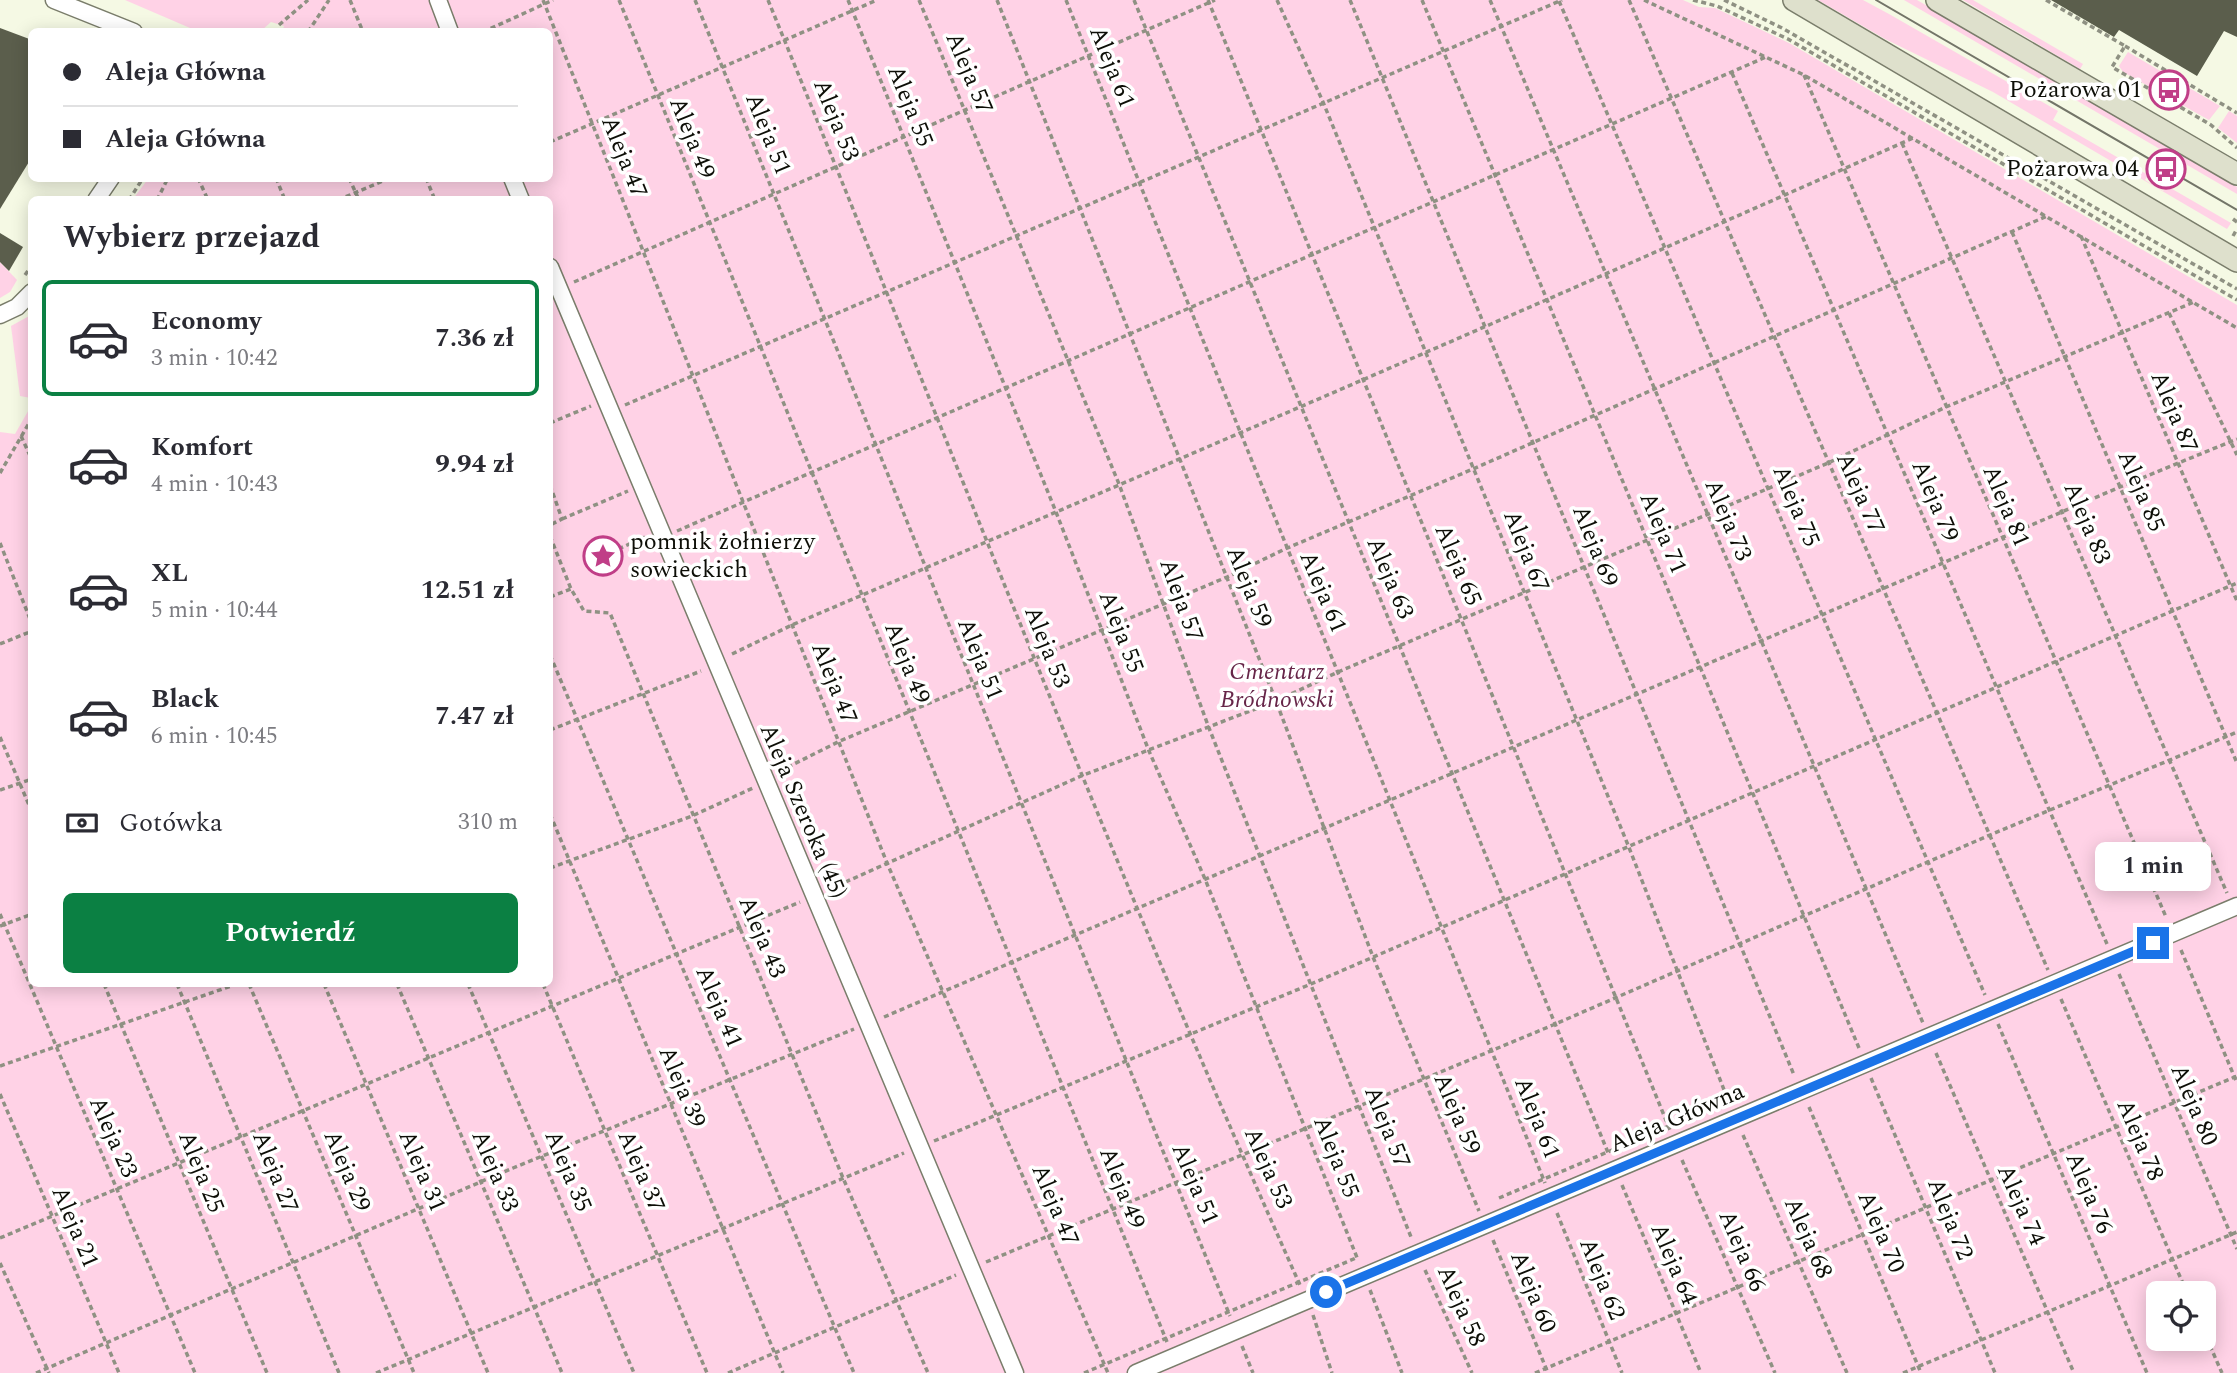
<!DOCTYPE html>
<html lang="pl">
<meta charset="utf-8">
<style>
:root{--surface:#fff;--page:#f2f2f3;--text:#2b2b33;--muted:#7c7c81;--line:#e1e1e2;--accent:#0b8043}
body{margin:0;font-family:Spectral,serif;background:var(--page);color:var(--text);height:100vh;display:flex;flex-direction:column;font-size:26px;white-space:nowrap}
*{box-sizing:border-box;margin:0}
p{font-size:23px;color:var(--muted)}
.icon{flex:none;width:38px;height:38px;fill:none;stroke:currentColor;stroke-width:2;stroke-linecap:round;stroke-linejoin:round}
.map{position:relative;flex:1;overflow:hidden}
.sheet{position:absolute;left:28px;top:196px;width:525px;height:791px;display:flex;flex-direction:column;background:var(--surface);border-radius:10px;box-shadow:0 4px 18px #0003}
.sheet>*{flex:none}
.guide{position:absolute;left:28px;top:28px;width:525px;height:154px;border-radius:10px;box-shadow:0 4px 18px #0003;display:grid;align-content:center;height:154px;padding:0 35px;background:var(--surface)}
.buttons{position:absolute;left:2146px;top:1281px;display:grid;gap:14px}
.buttons a{display:grid;place-items:center;width:70px;height:70px;border-radius:10px;background:var(--surface);box-shadow:0 4px 18px #0003;font-size:35px}
.end{position:absolute;width:32px;height:32px;margin:-16px;border:9px solid #1a73e8;background:#fff;box-shadow:0 0 0 4px #fff}
.from{border-radius:50%}
.bubble{position:absolute;height:49px;border-radius:10px;background:var(--surface);box-shadow:0 4px 18px #0003;font-size:23px;font-weight:700;line-height:49px;text-align:center}
.guide b{display:flex;align-items:center;gap:24px;height:66px;font-size:26px}
.guide b+b{border-top:2px solid var(--line)}
.guide i{width:18px;height:18px;background:var(--text)}
ul{padding:0;list-style:none}
li{display:flex;align-items:center;gap:21px;height:116px;margin:0 14px 10px;padding:0 21px;border:4px solid transparent;border-radius:10px}
li div{flex:1}
li b{display:block;font-size:26px}
li em{font-style:normal;font-weight:700}
li.selected{border-color:var(--accent)}
li>.icon{width:63px;height:63px;stroke-width:1.5}
h2{padding:0 35px;font-size:32px;line-height:84px}
.pay{display:flex;align-items:center;gap:18px;height:77px;padding:0 35px;font-size:26px}
.pay p{margin-inline-start:auto}
.cta{display:flex;gap:14px;margin-top:auto;padding:14px 35px}
.cta a{flex:1;height:80px;border-radius:10px;background:var(--accent);color:#fff;font-size:28px;font-weight:700;line-height:80px;text-align:center}
.map>svg:first-child{display:block}
.green{fill:#ffd2e6;fill-rule:evenodd}
.building{fill:#5b5e4c}
.lines{fill:none;stroke-linecap:round;stroke-linejoin:round}
.minor-casing{stroke:#7a7d6b;stroke-width:19}
.secondary-casing{stroke:#7a7d6b;stroke-width:24}
.path{stroke:#8f9183;stroke-width:3.5;stroke-dasharray:5 3.5;stroke-linecap:butt}
.minor{stroke:#fff;stroke-width:16}
.secondary{stroke:#dee0cc;stroke-width:21}
.tram{stroke:#737568;stroke-width:2}
.route{stroke:#1a73e8;stroke-width:9}
.labels{text-anchor:middle;dominant-baseline:central;stroke-width:7;stroke-linejoin:round;paint-order:stroke}
.street-label{font-size:24px;fill:#0d0e07;stroke:#fff}
.poi-label{font-size:24px;fill:#0d0e07;stroke:#fff;text-anchor:end}
.park-label{font-size:24px;font-style:italic;fill:#672649;stroke:#fff}
</style>
<div class="map">
<svg width="2237" height="1373" viewBox="0 0 2237 1373">
<rect width="100%" height="100%" fill="#f5f9e4"/>
<g class="green">
<path d="M125 0H1683L1699 7 1715 8 1789 43 2237 305V1373H0V432L15 434 31 406 32 984H550V200L133 199 148 179 550 178V32H282L284 26 271 22 261 31H197ZM2158 1293H2203V1339H2158Z"/>
<polygon points="1818,0 1863,0 1889,14 2058,111 2053,120 2148,175 2145,180 2163,191 2167,186 2231,223 2227,229 1993,92 1885,39"/>
<polygon points="1904,0 1917,0 2237,187 2237,194"/>
<polygon points="1963,0 1973,0 2083,64 2080,69"/>
<polygon points="2128,52 2220,106 2209,120 2175,101 2180,92 2163,82 2157,91 2123,72 2119,66"/>
<polygon points="2229,111 2237,116 2237,143 2218,128"/>
<polygon points="0,262 17,280 10,292 0,298"/>
<polygon points="31,315 31,398 20,396 11,326"/>
</g>
<g class="building">
<polygon points="2051,0 2237,0 2237,37 2224,31 2197,76 2119,30 2114,37"/>
<polygon points="0,28 32,40 32,157 0,209"/>
<polygon points="0,233 23,247 9,271 0,262"/>
</g>
<g class="lines">
<g class="minor-casing">
<g id="minor">
<polyline points="54,0 134,32"/>
<polyline points="438,0 450,32"/>
<polyline points="512,178 521,200"/>
<polyline points="96,200 111,178"/>
<polyline points="550,267 1015,1373"/>
<polyline points="0,315 17,307 32,292"/>
<polyline points="1136,1373 2237,906"/>
</g>
</g>
<g class="secondary-casing">
<g id="secondary">
<polyline points="1794,0 2237,261"/>
<polyline points="1937,0 2237,174"/>
</g>
</g>
<g class="path">
<polyline points="350,0 363,32"/>
<polyline points="543,0 887,863 1108,1373"/>
<polyline points="619,0 1167,1342"/>
<polyline points="695,0 1230,1316"/>
<path d="M768 0C944 429 1110 862 1300 1285"/>
<polyline points="848,0 1056,512 1149,751 1205,879 1358,1260"/>
<polyline points="919,0 1119,484 1209,728 1411,1237"/>
<polyline points="997,0 1276,701 1373,957 1479,1211"/>
<path d="M1066 0C1224 395 1386 789 1545 1183"/>
<polyline points="1134,0 1609,1155"/>
<polyline points="1208,0 1670,1130"/>
<polyline points="1277,0 1323,102 1628,845 1730,1105"/>
<polyline points="1350,0 1794,1075"/>
<polyline points="1422,0 1859,1048"/>
<polyline points="1490,0 1923,1023"/>
<polyline points="1629,0 2048,970"/>
<polyline points="1644,0 1804,75 2237,328"/>
<polyline points="1693,0 1717,6 1788,39 2237,300"/>
<polyline points="1724,0 1782,28 2237,289"/>
<polyline points="2046,0 2125,46 2112,67 2211,125 2237,148"/>
<polyline points="1559,1 1985,995"/>
<polyline points="279,25 308,0"/>
<polyline points="308,32 329,0"/>
<polyline points="483,32 553,0"/>
<polyline points="2125,46 2237,113"/>
<polyline points="1732,73 2107,944"/>
<polyline points="1804,75 2166,917"/>
<polyline points="550,142 877,0"/>
<polyline points="1902,143 2227,893"/>
<polyline points="198,178 208,200"/>
<polyline points="276,178 285,200"/>
<polyline points="349,178 359,200"/>
<polyline points="426,178 435,200"/>
<polyline points="129,200 143,178"/>
<polyline points="157,200 168,178"/>
<polyline points="338,200 390,178"/>
<polyline points="2233,219 2237,222"/>
<polyline points="2012,232 2237,763"/>
<polyline points="2081,236 2237,601"/>
<polyline points="2233,236 2237,229"/>
<polyline points="25,275 32,265"/>
<polyline points="574,282 1215,0"/>
<polyline points="2169,313 2237,455"/>
<polyline points="625,405 1562,0"/>
<polyline points="550,423 591,406"/>
<polyline points="21,436 32,460"/>
<polyline points="0,473 32,418"/>
<polyline points="550,485 562,519 550,525"/>
<polyline points="562,519 628,491"/>
<polyline points="677,531 1766,57"/>
<polyline points="550,536 571,589 584,611 610,613 843,1178 928,1373"/>
<polyline points="0,543 32,624"/>
<polyline points="603,556 645,537"/>
<polyline points="550,597 571,589"/>
<polyline points="0,644 32,631"/>
<path d="M732 654 792 625C1167 465 1541 304 1913 138"/>
<polyline points="550,655 854,1373"/>
<polyline points="550,730 701,671"/>
<polyline points="0,737 32,812"/>
<polyline points="780,771 840,741 1227,577 1285,549 1473,469 2047,216"/>
<polyline points="0,790 32,779"/>
<polyline points="550,814 783,1373"/>
<polyline points="550,868 692,816 753,788"/>
<polyline points="830,889 1081,776 1276,701 1338,672 1828,463 1946,407 2194,302"/>
<polyline points="0,914 195,1373"/>
<polyline points="0,926 32,914"/>
<polyline points="2181,950 2237,1083"/>
<polyline points="2119,974 2237,1249"/>
<polyline points="104,984 267,1373"/>
<polyline points="177,984 339,1373"/>
<polyline points="249,984 414,1373"/>
<polyline points="324,984 488,1373"/>
<polyline points="397,984 562,1373"/>
<polyline points="468,984 634,1373"/>
<polyline points="543,984 707,1373"/>
<polyline points="2061,999 2187,1293"/>
<polyline points="884,1017 2120,487 2237,439"/>
<polyline points="1998,1024 2147,1373"/>
<polyline points="1936,1053 2074,1373"/>
<polyline points="0,1066 237,984"/>
<polyline points="1871,1078 1995,1373"/>
<polyline points="0,1094 119,1373"/>
<polyline points="1809,1107 1921,1373"/>
<polyline points="1743,1135 1847,1373"/>
<polyline points="934,1141 1311,984 2237,583"/>
<polyline points="1682,1160 1775,1373"/>
<polyline points="1622,1185 1701,1373"/>
<polyline points="1499,1198 1695,1115"/>
<polyline points="1557,1213 1622,1373"/>
<polyline points="0,1238 800,902"/>
<polyline points="1493,1240 1548,1373"/>
<polyline points="986,1262 1553,1025 1990,835 2237,732"/>
<polyline points="0,1263 49,1373"/>
<polyline points="1425,1270 1472,1373"/>
<polyline points="1370,1290 1402,1373"/>
<polyline points="1313,1315 1332,1373"/>
<polyline points="2203,1330 2222,1373"/>
<polyline points="1242,1346 1253,1373"/>
<polyline points="36,1373 513,1168 854,1029"/>
<polyline points="376,1373 904,1153"/>
<polyline points="728,1373 956,1275"/>
<polyline points="1084,1373 1356,1258"/>
<polyline points="1535,1373 2237,1076"/>
<polyline points="1903,1373 2237,1232"/>
</g>
<use href="#minor" class="minor"/>
<use href="#secondary" class="secondary"/>
<polyline class="tram" points="1876,0 2237,210"/>
</g>
<g class="lines">
<polyline class="route" points="1326,1292 2153,943"/>
</g>
<defs>
<g id="bus-ring" transform="scale(2.0125)"><circle r="9.5" fill="#fff" stroke="#c03e87" stroke-width="1.5"/><path d="M-5-6H5V4H4V6H2V4H-2V6H-4V4H-5ZM-3.5-4V0h7V-4ZM-3.5 1.2v1.5H-2V1.2ZM2 1.2v1.5H3.5V1.2Z" fill="#c03e87"/></g>
<g id="sight-ring" transform="scale(2.0125)"><circle r="9.5" fill="#fff" stroke="#c03e87" stroke-width="1.5"/><path d="M0-6L1.8-2.2L6-1.7L2.9 1.2L3.7 5.4L0 3.3L-3.7 5.4L-2.9 1.2L-6-1.7L-1.8-2.2Z" fill="#c03e87"/></g>
</defs>
<g fill-rule="evenodd">
<use href="#bus-ring" x="2169" y="90"/>
<use href="#bus-ring" x="2166" y="169"/>
<use href="#sight-ring" x="603" y="556"/>
</g>
<g class="labels">
<g class="street-label">
<text transform="translate(1112 67) rotate(68)">Aleja 61</text>
<text transform="translate(969 73) rotate(67)">Aleja 57</text>
<text transform="translate(910 106) rotate(68)">Aleja 55</text>
<text transform="translate(836 120) rotate(68)">Aleja 53</text>
<text transform="translate(768 134) rotate(68)">Aleja 51</text>
<text transform="translate(692 138) rotate(68)">Aleja 49</text>
<text transform="translate(624 157) rotate(68)">Aleja 47</text>
<text transform="translate(2174 412) rotate(67)">Aleja 87</text>
<text transform="translate(2141 491) rotate(67)">Aleja 85</text>
<text transform="translate(1860 493) rotate(66)">Aleja 77</text>
<text transform="translate(1935 501) rotate(67)">Aleja 79</text>
<text transform="translate(1796 506) rotate(67)">Aleja 75</text>
<text transform="translate(2006 506) rotate(67)">Aleja 81</text>
<text transform="translate(1728 520) rotate(67)">Aleja 73</text>
<text transform="translate(2087 523) rotate(67)">Aleja 83</text>
<text transform="translate(1663 533) rotate(67)">Aleja 71</text>
<text transform="translate(1595 546) rotate(68)">Aleja 69</text>
<text transform="translate(1526 551) rotate(68)">Aleja 67</text>
<text transform="translate(1458 565) rotate(67)">Aleja 65</text>
<text transform="translate(1390 578) rotate(67)">Aleja 63</text>
<text transform="translate(1249 587) rotate(68)">Aleja 59</text>
<text transform="translate(1323 592) rotate(67)">Aleja 61</text>
<text transform="translate(1181 600) rotate(70)">Aleja 57</text>
<text transform="translate(1121 632) rotate(69)">Aleja 55</text>
<text transform="translate(1047 647) rotate(68)">Aleja 53</text>
<text transform="translate(980 659) rotate(68)">Aleja 51</text>
<text transform="translate(907 663) rotate(68)">Aleja 49</text>
<text transform="translate(834 683) rotate(68)">Aleja 47</text>
<text transform="translate(803 811) rotate(67)">Aleja Szeroka (45)</text>
<text transform="translate(762 937) rotate(67)">Aleja 43</text>
<text transform="translate(719 1007) rotate(67)">Aleja 41</text>
<text transform="translate(682 1087) rotate(67)">Aleja 39</text>
<text transform="translate(2194 1105) rotate(67)">Aleja 80</text>
<text transform="translate(1457 1114) rotate(67)">Aleja 59</text>
<text transform="translate(1537 1118) rotate(68)">Aleja 61</text>
<text transform="translate(1677 1118) rotate(-23)">Aleja Główna</text>
<text transform="translate(1387 1127) rotate(68)">Aleja 57</text>
<text transform="translate(113 1137) rotate(66)">Aleja 23</text>
<text transform="translate(2140 1140) rotate(67)">Aleja 78</text>
<text transform="translate(1336 1157) rotate(68)">Aleja 55</text>
<text transform="translate(1268 1168) rotate(66)">Aleja 53</text>
<text transform="translate(347 1171) rotate(67)">Aleja 29</text>
<text transform="translate(422 1171) rotate(67)">Aleja 31</text>
<text transform="translate(495 1171) rotate(67)">Aleja 33</text>
<text transform="translate(568 1171) rotate(67)">Aleja 35</text>
<text transform="translate(641 1171) rotate(67)">Aleja 37</text>
<text transform="translate(201 1172) rotate(68)">Aleja 25</text>
<text transform="translate(275 1172) rotate(68)">Aleja 27</text>
<text transform="translate(1195 1184) rotate(67)">Aleja 51</text>
<text transform="translate(1122 1188) rotate(68)">Aleja 49</text>
<text transform="translate(2089 1193) rotate(67)">Aleja 76</text>
<text transform="translate(1055 1205) rotate(67)">Aleja 47</text>
<text transform="translate(2021 1205) rotate(66)">Aleja 74</text>
<text transform="translate(1950 1219) rotate(68)">Aleja 72</text>
<text transform="translate(75 1227) rotate(67)">Aleja 21</text>
<text transform="translate(1881 1232) rotate(67)">Aleja 70</text>
<text transform="translate(1808 1238) rotate(66)">Aleja 68</text>
<text transform="translate(1742 1251) rotate(67)">Aleja 66</text>
<text transform="translate(1674 1264) rotate(67)">Aleja 64</text>
<text transform="translate(1602 1279) rotate(68)">Aleja 62</text>
<text transform="translate(1533 1292) rotate(68)">Aleja 60</text>
<text transform="translate(1461 1306) rotate(66)">Aleja 58</text>
</g>
<g class="poi-label">
<text x="2142" y="90">Pożarowa 01</text>
<text x="2139" y="169">Pożarowa 04</text>
<text x="630" y="542" text-anchor="start">pomnik żołnierzy<tspan x="630" dy="28">sowieckich</tspan></text>
</g>
<g class="park-label">
<text x="1277" y="672">Cmentarz<tspan x="1277" dy="28">Bródnowski</tspan></text>
</g>
</g>
</svg>
<div class="buttons">
<a><svg class="icon" aria-label="locate" viewBox="0 0 24 24"><circle cx="12" cy="12" r="6"/><path d="M12 2v4M12 18v4M2 12h4M18 12h4"/></svg></a>
</div>
<i class="end from" style="left:1326px;top:1292px"></i>
<i class="end" style="left:2153px;top:943px"></i>
<div class="bubble" style="left:2095px;top:842px;width:116px">1 min</div>
<div class="guide">
<b><i class="from"></i>Aleja Główna</b>
<b><i></i>Aleja Główna</b>
</div>
<section class="sheet">
<h2>Wybierz przejazd</h2>
<ul>
<li class="selected"><svg class="icon" aria-label="car" viewBox="0 0 24 24"><path d="M5 17H2v-5l4-1 3-4h7l3 4 3 1v5h-3M9 17h6M6 11h13"/><circle cx="7" cy="17" r="2"/><circle cx="17" cy="17" r="2"/></svg><div><b>Economy</b><p>3 min · 10:42</p></div><em>7.36 zł</em></li>
<li><svg class="icon" aria-label="car" viewBox="0 0 24 24"><path d="M5 17H2v-5l4-1 3-4h7l3 4 3 1v5h-3M9 17h6M6 11h13"/><circle cx="7" cy="17" r="2"/><circle cx="17" cy="17" r="2"/></svg><div><b>Komfort</b><p>4 min · 10:43</p></div><em>9.94 zł</em></li>
<li><svg class="icon" aria-label="car" viewBox="0 0 24 24"><path d="M5 17H2v-5l4-1 3-4h7l3 4 3 1v5h-3M9 17h6M6 11h13"/><circle cx="7" cy="17" r="2"/><circle cx="17" cy="17" r="2"/></svg><div><b>XL</b><p>5 min · 10:44</p></div><em>12.51 zł</em></li>
<li><svg class="icon" aria-label="car" viewBox="0 0 24 24"><path d="M5 17H2v-5l4-1 3-4h7l3 4 3 1v5h-3M9 17h6M6 11h13"/><circle cx="7" cy="17" r="2"/><circle cx="17" cy="17" r="2"/></svg><div><b>Black</b><p>6 min · 10:45</p></div><em>7.47 zł</em></li>
</ul>
<div class="pay"><svg class="icon" aria-label="cash" viewBox="0 0 24 24"><path d="M3 7h18v10H3z"/><circle cx="12" cy="12" r="2"/></svg>Gotówka<p>310 m</p></div>
<div class="cta"><a>Potwierdź</a></div>
</section>
</div>
